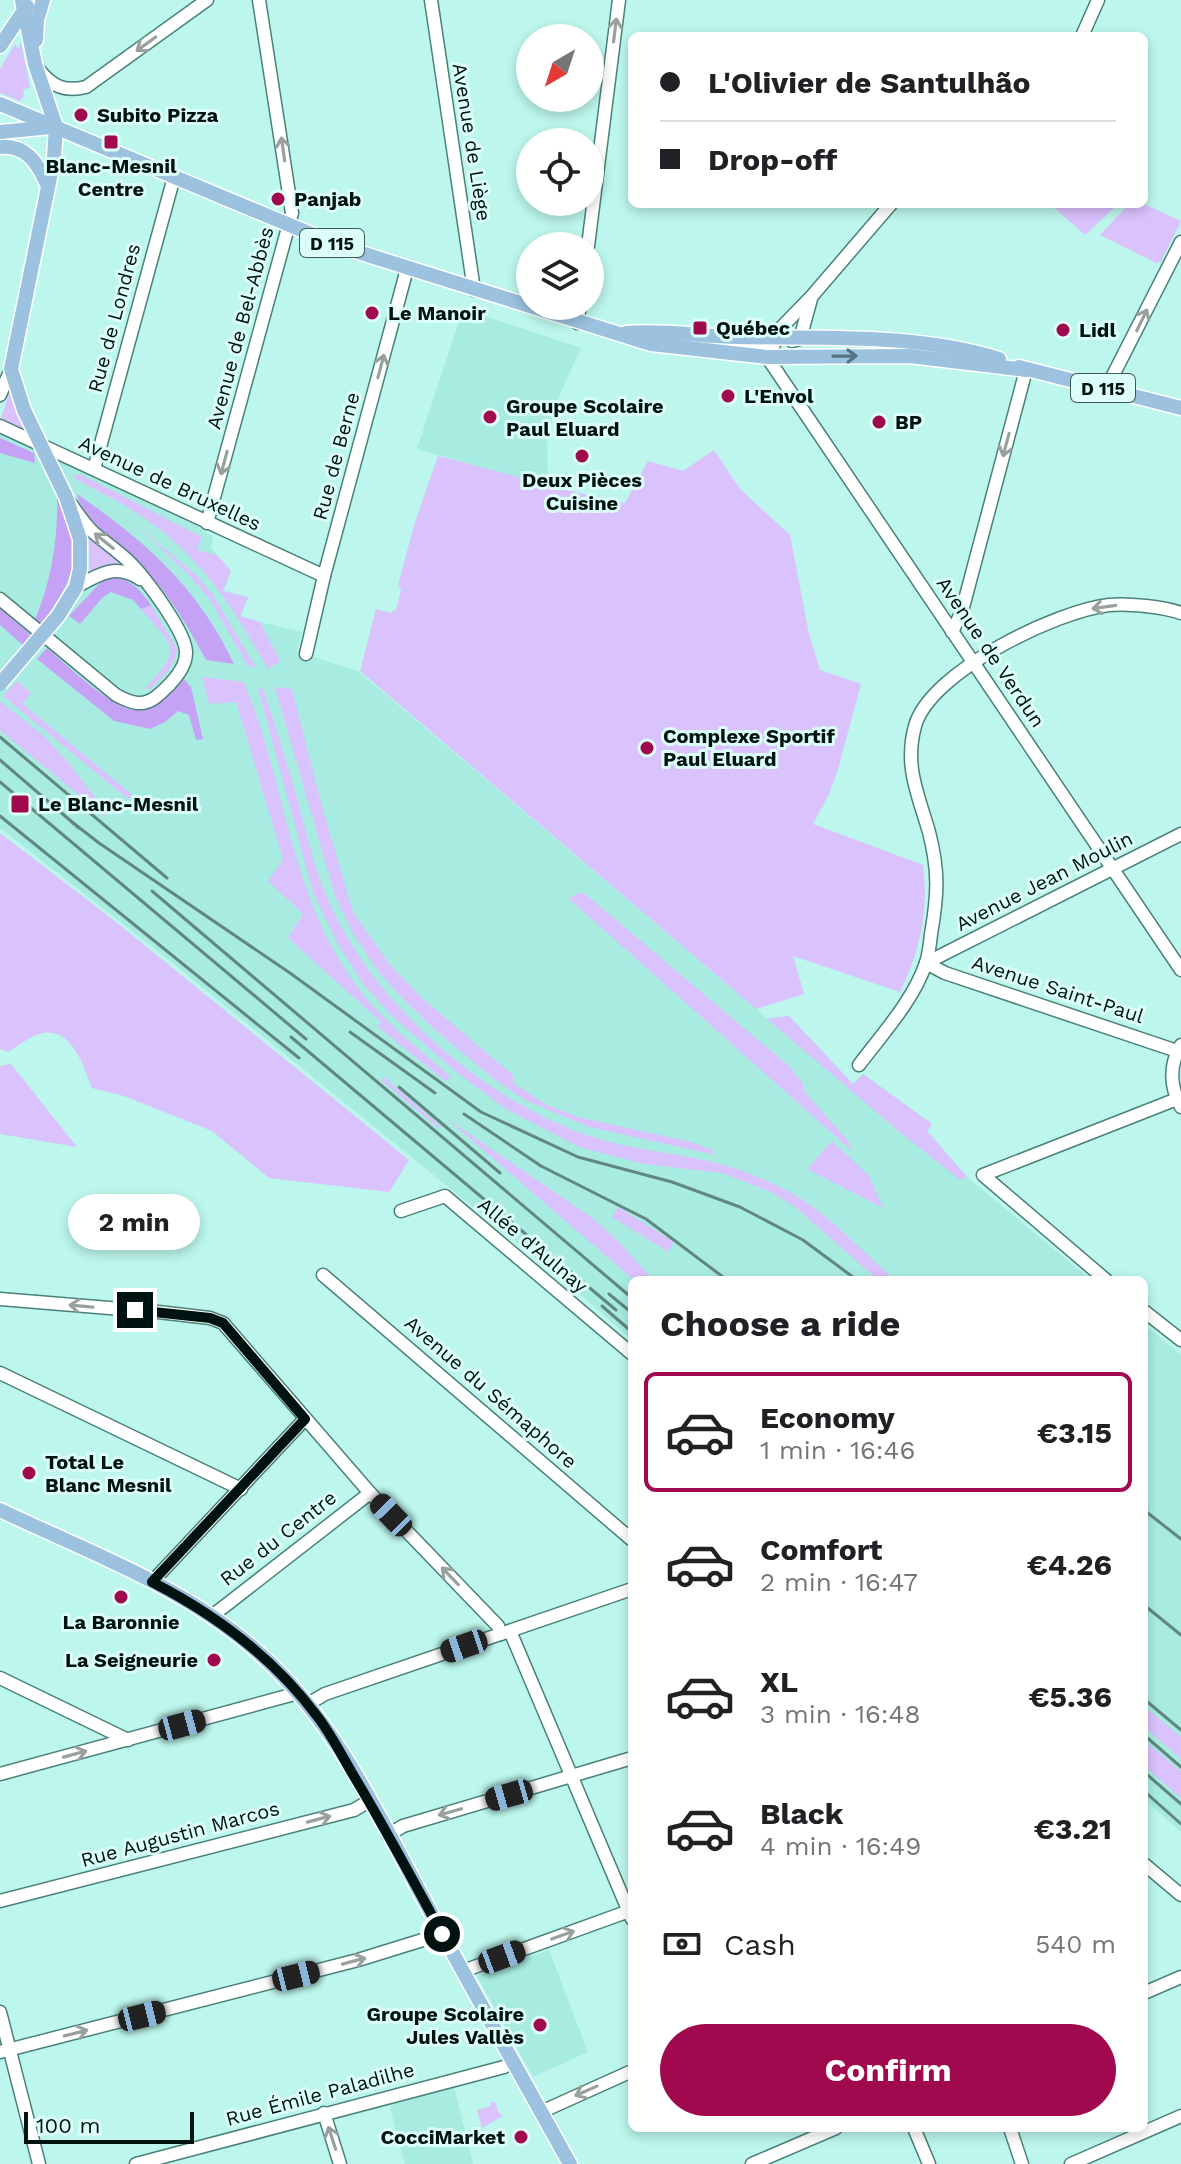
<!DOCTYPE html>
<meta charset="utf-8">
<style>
:root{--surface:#fff;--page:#f2f2f2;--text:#202124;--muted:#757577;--line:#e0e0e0;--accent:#a0094e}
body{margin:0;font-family:"Work Sans",sans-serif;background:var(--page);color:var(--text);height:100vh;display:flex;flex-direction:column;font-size:30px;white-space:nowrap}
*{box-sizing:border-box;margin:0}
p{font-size:26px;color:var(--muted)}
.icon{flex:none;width:44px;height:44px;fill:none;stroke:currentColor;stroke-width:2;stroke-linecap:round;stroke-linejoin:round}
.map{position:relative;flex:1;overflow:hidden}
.panel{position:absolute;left:628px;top:1276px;width:520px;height:856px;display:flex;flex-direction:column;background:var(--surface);border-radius:12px;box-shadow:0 4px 12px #0003}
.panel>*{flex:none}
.banner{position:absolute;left:628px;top:32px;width:520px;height:176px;border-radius:12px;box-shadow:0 4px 12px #0003;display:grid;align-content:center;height:176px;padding:0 32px;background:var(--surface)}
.needle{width:52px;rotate:219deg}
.fabs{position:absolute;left:516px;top:24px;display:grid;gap:16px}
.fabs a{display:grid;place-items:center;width:88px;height:88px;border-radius:50%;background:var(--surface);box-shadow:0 4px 12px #0003;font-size:40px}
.scale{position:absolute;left:24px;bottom:20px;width:170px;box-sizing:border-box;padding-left:8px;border:4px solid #001310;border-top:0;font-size:22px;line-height:28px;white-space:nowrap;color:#001310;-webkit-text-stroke:6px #dcfef8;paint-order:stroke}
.end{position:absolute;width:36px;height:36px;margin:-18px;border:10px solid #001310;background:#fff;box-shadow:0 0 0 4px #fff}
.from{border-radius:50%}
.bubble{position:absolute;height:56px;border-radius:28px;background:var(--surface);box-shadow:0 4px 12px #0003;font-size:26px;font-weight:700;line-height:56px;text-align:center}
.car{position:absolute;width:24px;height:48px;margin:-24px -12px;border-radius:10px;box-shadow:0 0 6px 2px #0007;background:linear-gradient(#222 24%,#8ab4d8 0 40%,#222 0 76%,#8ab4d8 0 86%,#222 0)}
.banner b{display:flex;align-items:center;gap:28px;height:76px;font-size:30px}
.banner b+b{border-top:2px solid var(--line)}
.banner i{width:20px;height:20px;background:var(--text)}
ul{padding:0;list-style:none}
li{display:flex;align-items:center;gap:24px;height:120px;margin:0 16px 12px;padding:0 16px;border:4px solid transparent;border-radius:12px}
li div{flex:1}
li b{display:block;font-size:30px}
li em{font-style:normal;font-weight:700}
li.on{border-color:var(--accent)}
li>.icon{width:72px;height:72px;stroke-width:1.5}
h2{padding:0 32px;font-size:36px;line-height:96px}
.pay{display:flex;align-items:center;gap:20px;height:88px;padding:0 32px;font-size:30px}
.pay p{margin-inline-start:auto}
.button{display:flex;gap:16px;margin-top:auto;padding:16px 32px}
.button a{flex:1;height:92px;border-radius:48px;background:var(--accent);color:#fff;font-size:32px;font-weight:700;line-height:92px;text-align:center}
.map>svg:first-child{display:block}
.built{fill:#a8ece1}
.green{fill:#dac2fd}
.forest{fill:#c6a2f7}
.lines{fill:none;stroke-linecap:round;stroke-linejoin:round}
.minor-casing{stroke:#4a8179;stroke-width:15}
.major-casing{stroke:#fff;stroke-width:17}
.minor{stroke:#fff;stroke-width:12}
.major{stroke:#9cc2df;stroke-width:14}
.rail{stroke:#608780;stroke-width:3}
.major-bridge-casing{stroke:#fff;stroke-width:17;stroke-linecap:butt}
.major-bridge{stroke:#9cc2df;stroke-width:14}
.oneway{stroke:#99a19f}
.oneway2{stroke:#567382}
.route{stroke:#001310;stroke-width:10}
.poi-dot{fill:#a0094e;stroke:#dcfef8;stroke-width:3}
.labels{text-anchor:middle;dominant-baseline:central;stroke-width:6;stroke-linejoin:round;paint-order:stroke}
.shield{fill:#dcfef8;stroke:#425a56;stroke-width:2}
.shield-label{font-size:18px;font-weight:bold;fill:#001310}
.poi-label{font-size:20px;font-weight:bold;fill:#001310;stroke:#dcfef8;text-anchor:start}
.street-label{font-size:20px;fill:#001310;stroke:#dcfef8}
</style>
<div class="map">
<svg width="1181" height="2164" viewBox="0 0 1181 2164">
<rect width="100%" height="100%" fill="#bcf6ec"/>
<g class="built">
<polygon points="463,309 581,348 559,396 547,437 548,486 417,449"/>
<polygon points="0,433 72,465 197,526 213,537 211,548 231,571 223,591 248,597 240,617 302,632 297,652 358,671 767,1018 789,1016 853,1084 863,1074 932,1124 927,1131 967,1177 1091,1280 632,1280 632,1340 574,1289 155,949 0,828"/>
<polygon points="1144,1324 1181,1355 1181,1832 1144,1799"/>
<polygon points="549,1950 588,2052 533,2077 477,1976"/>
<polygon points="454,2087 473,2164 405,2164 390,2107 395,2103"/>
</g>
<g class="green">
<polygon points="21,43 30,87 23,90 24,96 20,101 0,93 0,69 15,44 18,49"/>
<polygon points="1050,204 1118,204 1085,235"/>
<polygon points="1129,204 1144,204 1181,221 1161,262 1156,263 1100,235"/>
<polygon points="10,391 30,434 0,421"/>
<path d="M714 450 740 489 790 535 809 634 820 670 861 684 838 769 829 794 813 824 923 865C929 912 920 950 900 992L793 956 804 994 756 1009 360 671 376 609 390 613 396 610 401 590 398 585 415 522 438 456C501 471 561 491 625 503L648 461 683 471Z"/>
<path d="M82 475 202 537 197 550 217 555 231 571 223 591 248 597 240 616 260 622 280 661 268 669C232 606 199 552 135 512 115 499 92 489 71 476Z"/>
<polygon points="136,525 196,575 213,595 256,668 248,666 209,598 188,574"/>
<path d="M92 536 131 571C114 564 106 562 91 572L89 568 88 538Z"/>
<path d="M151 605 177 649C174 668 163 677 149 690L145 689C183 646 176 651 141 609Z"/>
<path d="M202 677 244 682C286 783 290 900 359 989 385 1023 419 1049 451 1077L445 1081 378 1027 381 1022 288 938 303 914 268 881 283 859 236 702 209 704Z"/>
<polygon points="17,681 31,693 23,704 132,795 128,799 3,696"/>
<polygon points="275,687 292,689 321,803 353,912 391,966 424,1000 513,1075 513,1083 547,1105 578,1117 691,1142 712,1150 716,1155 589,1127 525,1100 494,1079 435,1030 400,996 378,971 353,934 335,896"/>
<path d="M258 688 263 689C276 727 288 766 299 805 307 835 314 868 327 897 371 1001 478 1096 584 1134 627 1150 675 1152 720 1164 746 1171 780 1185 803 1200 836 1222 865 1254 895 1280H878L795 1207 771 1192 722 1173 644 1164 579 1147 506 1109 459 1074 394 1018 363 984 338 944 313 893Z"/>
<polygon points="0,701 46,738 67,761 105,810 105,817 0,730"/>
<path d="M0 833 116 922 409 1160 389 1192 269 1178 212 1131 124 1096 92 1088C84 1068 73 1028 43 1033 32 1035 18 1046 8 1052L0 1049Z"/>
<polygon points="578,893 584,893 790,1067 803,1084 805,1092 848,1141 853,1152 569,899"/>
<polygon points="789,1016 853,1084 863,1074 932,1124 927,1131 967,1177 960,1180 896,1129 767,1019"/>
<polygon points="11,1064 77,1147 0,1134 0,1066"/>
<polygon points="383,1076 440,1126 438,1128 382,1081"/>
<polygon points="446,1118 591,1217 619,1242 653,1280 634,1280"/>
<polygon points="832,1141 869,1176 883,1208 807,1169"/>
<polygon points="618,1207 674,1242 668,1252 612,1217"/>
<polygon points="1144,1706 1181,1737 1181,1759 1144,1727"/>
<polygon points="1144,1740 1181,1772 1181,1798 1144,1766"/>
<polygon points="495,2102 499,2113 503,2116 482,2128 477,2110 491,2106 490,2103"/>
</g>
<g class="forest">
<polygon points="0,438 34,453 35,463 0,453"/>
<path d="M77 494C145 541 198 587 234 664L206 660C192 634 178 609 159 586 135 557 86 531 77 494Z"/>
<path d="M57 496C83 556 78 572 42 624L35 619C52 580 58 538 57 496Z"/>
<path d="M113 577C132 580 140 590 151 605L141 609 133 600 111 592 102 598 80 624 69 616 102 581Z"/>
<polygon points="0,608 32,636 25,647 0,625"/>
<path d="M47 648C65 663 117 714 139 710 159 707 170 692 184 679L191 687 203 739 196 740 189 715 178 711 165 722 150 729 114 721 37 659Z"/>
</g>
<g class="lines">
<g class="minor-casing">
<g id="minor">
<polyline points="431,0 474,290"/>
<polyline points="1082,36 1098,0"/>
<path d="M39 70C53 87 65 92 86 87L207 0"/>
<polyline points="891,204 812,296 772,337 767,357 1181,970"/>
<polyline points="588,246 619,0"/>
<polyline points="577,323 580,306"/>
<polyline points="792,341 800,339 811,299"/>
<polyline points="709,344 774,345"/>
<polyline points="1106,389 1181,242"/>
<polyline points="0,395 11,369"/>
<polyline points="0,426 324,576"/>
<polyline points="94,469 174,177"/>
<polyline points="207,523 292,213 259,0"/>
<path d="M76 587C99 574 116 563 140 579"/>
<path d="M0 599 116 695C129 702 142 708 156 697 168 687 186 670 186 653 187 634 149 584 136 569 124 555 108 545 94 533 85 525 78 514 71 504"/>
<polyline points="952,632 962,611 1026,370"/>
<polyline points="306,654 324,576 407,269"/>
<polyline points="926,963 1181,834"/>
<polyline points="926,963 945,973 1177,1051"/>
<path d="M1181 1045C1169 1065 1170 1087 1181 1107"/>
<path d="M859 1065C883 1033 913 1001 926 963 929 954 930 943 931 934 938 894 939 871 929 832 918 794 904 766 915 726 930 672 1056 611 1109 605 1128 603 1164 607 1181 613"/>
<polyline points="401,1211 445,1196 632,1354"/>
<polyline points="323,1275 632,1540"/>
<polyline points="1106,1280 983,1175 1177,1099"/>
<polyline points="0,1299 158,1312 210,1318 223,1323 370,1493 498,1626 501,1634"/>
<polyline points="1144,1311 1181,1340"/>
<polyline points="0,1373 241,1489"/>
<polyline points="152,1582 305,1419"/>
<polyline points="212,1616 370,1493"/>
<polyline points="510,1631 632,1919"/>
<polyline points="0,1678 128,1740"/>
<polyline points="308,1704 325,1694 632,1589"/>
<polyline points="0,1774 298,1693"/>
<polyline points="388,1835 403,1826 632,1758"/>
<polyline points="1144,1864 1181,1895"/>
<polyline points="0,1901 354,1810 369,1801"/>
<polyline points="463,1971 632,1910"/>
<polyline points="1144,1993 1181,1977"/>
<polyline points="0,2012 39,2164"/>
<polyline points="0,2052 358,1960 442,1934"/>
<polyline points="541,2112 632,2071"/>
<polyline points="324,2113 340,2164"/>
<polyline points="914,2128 929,2164"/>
<polyline points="1010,2128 1022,2164"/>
<polyline points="136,2164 504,2067 513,2061"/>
<polyline points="752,2164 836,2128"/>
<polyline points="1071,2164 1181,2116"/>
</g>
</g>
<g class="major-casing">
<g id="major">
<polyline points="22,0 35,64 56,127 54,158 11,369 24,410 66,497 80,539 80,569 76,587 58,616"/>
<polyline points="36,40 37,20 43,0"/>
<polyline points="0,46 27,6"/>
<polyline points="0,104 342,247 651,344 767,357 910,356 1026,370"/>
<polyline points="0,132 51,127"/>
<path d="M0 147C26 145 37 162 47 184"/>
<path d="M626 333C663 330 700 336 737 337 824 339 915 333 999 359"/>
<polyline points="1019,367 1181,408"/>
<path d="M0 1510C88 1552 186 1587 259 1653 336 1721 381 1820 429 1909 475 1995 523 2079 570 2164"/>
</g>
</g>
<use href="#minor" class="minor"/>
<use href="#major" class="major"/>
<g class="rail">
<polyline points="0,737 167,878"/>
<polyline points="0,760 79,828"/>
<polyline points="0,782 306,1039"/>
<polyline points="0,816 299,1058"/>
<polyline points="72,822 99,843 290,973 481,1112 578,1157 672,1182 740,1207 803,1240 857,1280"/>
<polyline points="152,891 632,1298"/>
<polyline points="350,1032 435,1093"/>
<polyline points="291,1037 616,1310"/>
<polyline points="399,1087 500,1173"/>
<polyline points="464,1114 541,1166 646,1219 727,1280"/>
<polyline points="609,1294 632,1313"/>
<polyline points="602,1306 632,1332"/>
<polyline points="1144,1510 1181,1539"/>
<polyline points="1144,1605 1181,1635"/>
<polyline points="1144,1699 1181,1730"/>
<polyline points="1144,1735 1181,1767"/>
<polyline points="1144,1772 1181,1804"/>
<polyline points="1144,1791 1181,1824"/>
</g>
<g class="major-bridge-casing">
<polyline id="major-bridge" points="0,684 58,616"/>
</g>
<use href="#major-bridge" class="major-bridge"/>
</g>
<defs><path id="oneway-shaft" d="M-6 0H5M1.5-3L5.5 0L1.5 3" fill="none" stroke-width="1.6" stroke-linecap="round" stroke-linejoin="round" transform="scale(2)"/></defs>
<g class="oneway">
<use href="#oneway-shaft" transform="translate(615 30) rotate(-83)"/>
<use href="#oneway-shaft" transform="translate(146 44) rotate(144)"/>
<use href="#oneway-shaft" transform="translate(283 149) rotate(-98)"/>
<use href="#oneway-shaft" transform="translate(1142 320) rotate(-64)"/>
<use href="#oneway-shaft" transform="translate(381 366) rotate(-75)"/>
<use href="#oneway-shaft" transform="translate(1006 445) rotate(105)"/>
<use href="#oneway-shaft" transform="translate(224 463) rotate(105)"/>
<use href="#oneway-shaft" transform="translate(104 541) rotate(-141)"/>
<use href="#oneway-shaft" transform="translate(1104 607) rotate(172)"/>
<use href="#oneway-shaft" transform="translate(81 1306) rotate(-175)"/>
<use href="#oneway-shaft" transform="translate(450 1576) rotate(-134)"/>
<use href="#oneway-shaft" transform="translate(75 1754) rotate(-15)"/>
<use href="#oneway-shaft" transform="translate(450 1812) rotate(164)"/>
<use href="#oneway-shaft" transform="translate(319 1819) rotate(-15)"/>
<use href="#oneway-shaft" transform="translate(563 1935) rotate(-20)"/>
<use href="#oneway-shaft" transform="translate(354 1961) rotate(-15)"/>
<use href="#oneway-shaft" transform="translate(76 2033) rotate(-14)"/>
<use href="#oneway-shaft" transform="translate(586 2091) rotate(156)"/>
<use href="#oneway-shaft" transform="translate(332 2138) rotate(-108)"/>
</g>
<use class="oneway2" href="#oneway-shaft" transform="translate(845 356) rotate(-1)"/>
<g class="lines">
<path class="route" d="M135 1310 210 1318 223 1323 305 1419 152 1582C216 1615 274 1658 317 1716 331 1734 341 1754 352 1773 384 1826 413 1880 442 1934"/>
</g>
<g class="poi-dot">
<circle cx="81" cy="115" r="8"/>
<rect x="103" y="134" width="16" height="16" rx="4"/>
<circle cx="278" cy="199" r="8"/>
<circle cx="372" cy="313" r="8"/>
<rect x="692" y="320" width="16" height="16" rx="4"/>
<circle cx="1063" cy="330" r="8"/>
<circle cx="728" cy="396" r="8"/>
<circle cx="490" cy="417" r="8"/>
<circle cx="879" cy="422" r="8"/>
<circle cx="582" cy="456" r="8"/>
<circle cx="647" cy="748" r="8"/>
<rect x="10" y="794" width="20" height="20" rx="4"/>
<circle cx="29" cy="1473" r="8"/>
<circle cx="121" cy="1597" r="8"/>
<circle cx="214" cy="1660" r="8"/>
<circle cx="540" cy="2025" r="8"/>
<circle cx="521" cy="2137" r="8"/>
</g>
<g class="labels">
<g class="shield">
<rect x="300" y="229" width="64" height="28" rx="6"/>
<rect x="1071" y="374" width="64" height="28" rx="6"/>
</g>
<g class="shield-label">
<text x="332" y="243">D 115</text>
<text x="1103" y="388">D 115</text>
</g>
<g class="poi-label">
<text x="97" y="115">Subito Pizza</text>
<text x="111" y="166" text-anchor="middle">Blanc-Mesnil<tspan x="111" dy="23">Centre</tspan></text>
<text x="294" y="199">Panjab</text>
<text x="388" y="313">Le Manoir</text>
<text x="716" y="328">Québec</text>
<text x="1079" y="330">Lidl</text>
<text x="744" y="396">L'Envol</text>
<text x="506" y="406">Groupe Scolaire<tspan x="506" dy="23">Paul Eluard</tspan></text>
<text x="895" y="422">BP</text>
<text x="582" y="480" text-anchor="middle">Deux Pièces<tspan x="582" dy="23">Cuisine</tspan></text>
<text x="663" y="736">Complexe Sportif<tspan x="663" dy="23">Paul Eluard</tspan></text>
<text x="38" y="804">Le Blanc-Mesnil</text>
<text x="45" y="1462">Total Le<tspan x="45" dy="23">Blanc Mesnil</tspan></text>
<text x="121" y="1622" text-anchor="middle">La Baronnie</text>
<text x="198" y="1660" text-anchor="end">La Seigneurie</text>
<text x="524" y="2014" text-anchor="end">Groupe Scolaire<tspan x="524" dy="23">Jules Vallès</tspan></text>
<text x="505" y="2137" text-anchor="end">CocciMarket</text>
</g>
<g class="street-label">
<text transform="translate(472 142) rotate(81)">Avenue de Liège</text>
<text transform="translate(114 318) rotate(-75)">Rue de Londres</text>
<text transform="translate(240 328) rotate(-75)">Avenue de Bel-Abbès</text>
<text transform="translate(336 456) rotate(-75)">Rue de Berne</text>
<text transform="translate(170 483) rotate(25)">Avenue de Bruxelles</text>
<text transform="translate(991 652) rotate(56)">Avenue de Verdun</text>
<text transform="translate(1044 881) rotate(-27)">Avenue Jean Moulin</text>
<text transform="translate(1058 989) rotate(18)">Avenue Saint-Paul</text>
<text transform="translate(533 1245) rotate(40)">Allée d'Aulnay</text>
<text transform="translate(491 1392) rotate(41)">Avenue du Sémaphore</text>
<text transform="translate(278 1538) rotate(-38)">Rue du Centre</text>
<text transform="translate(180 1834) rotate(-15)">Rue Augustin Marcos</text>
<text transform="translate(320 2094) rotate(-15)">Rue Émile Paladilhe</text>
</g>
</g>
</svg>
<div class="fabs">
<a><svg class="needle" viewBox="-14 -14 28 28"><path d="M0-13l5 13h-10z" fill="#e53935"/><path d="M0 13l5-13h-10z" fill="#757577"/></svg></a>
<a><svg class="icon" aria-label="locate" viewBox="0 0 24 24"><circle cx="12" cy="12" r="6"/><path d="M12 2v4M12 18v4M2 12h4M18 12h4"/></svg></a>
<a><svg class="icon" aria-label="layers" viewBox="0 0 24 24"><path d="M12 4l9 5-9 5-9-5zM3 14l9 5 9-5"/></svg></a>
</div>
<div class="scale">100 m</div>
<i class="end from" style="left:442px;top:1934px"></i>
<i class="end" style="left:135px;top:1310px"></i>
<div class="bubble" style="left:68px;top:1194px;width:132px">2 min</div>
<i class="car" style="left:391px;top:1515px;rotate:316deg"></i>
<i class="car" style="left:464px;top:1646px;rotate:251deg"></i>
<i class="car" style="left:182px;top:1725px;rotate:75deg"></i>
<i class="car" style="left:509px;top:1795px;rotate:254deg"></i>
<i class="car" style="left:502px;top:1957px;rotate:70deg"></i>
<i class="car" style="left:296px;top:1976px;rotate:76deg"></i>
<i class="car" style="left:142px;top:2016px;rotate:76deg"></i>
<div class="banner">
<b><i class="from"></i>L'Olivier de Santulhão</b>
<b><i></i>Drop-off</b>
</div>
<section class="panel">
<h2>Choose a ride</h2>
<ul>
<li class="on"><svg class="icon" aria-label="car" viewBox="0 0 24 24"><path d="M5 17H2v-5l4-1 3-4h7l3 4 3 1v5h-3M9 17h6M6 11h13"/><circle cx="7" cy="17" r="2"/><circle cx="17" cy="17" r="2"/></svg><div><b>Economy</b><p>1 min · 16:46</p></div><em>€3.15</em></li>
<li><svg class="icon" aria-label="car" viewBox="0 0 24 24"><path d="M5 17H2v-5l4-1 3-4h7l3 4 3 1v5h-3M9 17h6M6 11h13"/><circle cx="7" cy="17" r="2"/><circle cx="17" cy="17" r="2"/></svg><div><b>Comfort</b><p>2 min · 16:47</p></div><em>€4.26</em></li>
<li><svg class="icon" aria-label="car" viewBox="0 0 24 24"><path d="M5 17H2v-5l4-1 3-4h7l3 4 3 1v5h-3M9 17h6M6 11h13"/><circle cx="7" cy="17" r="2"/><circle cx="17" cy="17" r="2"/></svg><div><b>XL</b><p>3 min · 16:48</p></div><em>€5.36</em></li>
<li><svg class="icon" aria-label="car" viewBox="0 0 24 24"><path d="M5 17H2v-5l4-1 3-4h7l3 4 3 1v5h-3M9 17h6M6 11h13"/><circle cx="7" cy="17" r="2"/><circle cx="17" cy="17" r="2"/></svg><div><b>Black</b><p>4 min · 16:49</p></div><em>€3.21</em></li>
</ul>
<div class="pay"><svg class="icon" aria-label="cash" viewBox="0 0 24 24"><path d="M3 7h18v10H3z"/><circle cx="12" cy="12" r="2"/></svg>Cash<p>540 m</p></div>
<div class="button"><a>Confirm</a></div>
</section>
</div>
